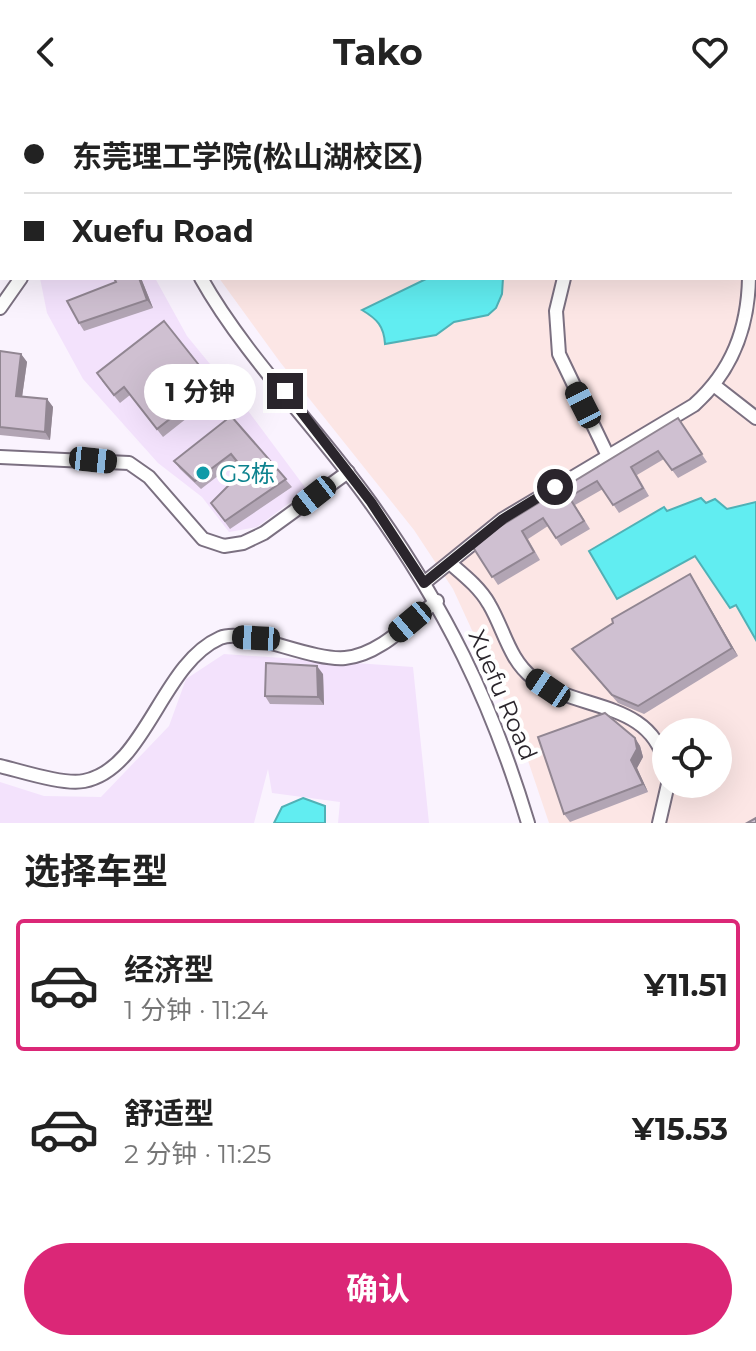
<!DOCTYPE html>
<html lang="zh">
<meta charset="utf-8">
<style>
:root{--surface:#fff;--page:#f2f2f2;--text:#222;--muted:#767676;--line:#e0e0e0;--accent:#db2777}
body{margin:0;font-family:Montserrat,"Noto Sans SC",sans-serif;background:var(--page);color:var(--text);height:100vh;display:flex;flex-direction:column;font-size:30px;white-space:nowrap}
*{box-sizing:border-box;margin:0}
p{font-size:26px;color:var(--muted)}
.icon{flex:none;width:44px;height:44px;fill:none;stroke:currentColor;stroke-width:2;stroke-linecap:round;stroke-linejoin:round}
.map{position:relative;height:719px;overflow:hidden}
.drawer{display:flex;flex-direction:column;background:var(--surface);flex:1}
.drawer>*{flex:none}
.guide{position:absolute;left:0px;top:0px;width:756px;height:176px;box-shadow:0 8px 32px #0002;display:grid;align-content:center;height:176px;padding:0 24px;background:var(--surface)}
.fabs{position:absolute;left:652px;top:614px;display:grid;gap:16px}
.fabs a{display:grid;place-items:center;width:80px;height:80px;border-radius:50%;background:var(--surface);box-shadow:0 8px 32px #0002;font-size:40px}
.end{position:absolute;width:36px;height:36px;margin:-18px;border:10px solid #2a252c;background:#fff;box-shadow:0 0 0 4px #fff}
.from{border-radius:50%}
.bubble{position:absolute;height:56px;border-radius:28px;background:var(--surface);box-shadow:0 8px 32px #0002;font-size:26px;font-weight:700;line-height:56px;text-align:center}
.car{position:absolute;width:24px;height:48px;margin:-24px -12px;border-radius:10px;box-shadow:0 0 6px 2px #0007;background:linear-gradient(#222 24%,#8ab4d8 0 40%,#222 0 76%,#8ab4d8 0 86%,#222 0)}
.guide b{display:flex;align-items:center;gap:28px;height:76px;font-size:30px}
.guide b+b{border-top:2px solid var(--line)}
.guide i{width:20px;height:20px;background:var(--text)}
ul{padding:0;list-style:none}
li{display:flex;align-items:center;gap:24px;height:132px;margin:0 16px 12px;padding:0 8px;border:4px solid transparent;border-radius:8px}
li div{flex:1}
li b{display:block;font-size:30px}
li em{font-style:normal;font-weight:700}
li.on{border-color:var(--accent)}
li>.icon{width:72px;height:72px;stroke-width:1.5}
h2{padding:0 24px;font-size:36px;line-height:96px}
.cta{display:flex;gap:16px;margin-top:auto;padding:16px 24px}
.cta a{flex:1;height:92px;border-radius:48px;background:var(--accent);color:#fff;font-size:32px;font-weight:700;line-height:92px;text-align:center}
header{display:flex;justify-content:space-between;align-items:center;height:104px;padding:0 24px;background:var(--surface);font-size:36px;font-weight:700}
.map>svg:first-child{display:block}
.built{fill:#f3e2fc}
.education{fill:#fce6e5;fill-rule:evenodd}
.water{fill:#61edf1;stroke:#50b1b6;stroke-width:2}
.lines{fill:none;stroke-linecap:round;stroke-linejoin:round}
.minor-casing{stroke:#7b7081;stroke-width:16}
.minor{stroke:#fff;stroke-width:12}
.wall{fill:#b2a5b4}
.shaded-wall{fill:#918692}
.building{fill:#cfc0d1;stroke:#918692;stroke-width:2}
.route{stroke:#2a252c;stroke-width:10}
.culture-dot{fill:#0f9aa8;stroke:#fff;stroke-width:3}
.labels{text-anchor:middle;dominant-baseline:central;stroke-width:8;stroke-linejoin:round;paint-order:stroke}
.culture-label{font-size:24px;fill:#0d838f;stroke:#fff;text-anchor:start}
.street-label{font-size:24px;fill:#2a252c;stroke:#fff}
</style>
<header><svg class="icon" aria-label="back" viewBox="0 0 24 24"><path d="M15 5l-7 7 7 7"/></svg>Tako<svg class="icon" aria-label="heart" viewBox="0 0 24 24"><path d="M12 20l-8-8c-3-5 5-10 8-4 3-6 11-1 8 4z"/></svg></header>
<div class="map">
<svg width="756" height="719" viewBox="0 0 756 719">
<rect width="100%" height="100%" fill="#faf3fe"/>
<g class="built">
<polygon points="40,174 155,174 187,232 246,304 307,386 257,423 229,428 202,393 158,359 83,275 47,209"/>
<polygon points="224,550 413,563 429,719 338,719 340,698 272,689 268,665 254,719 0,719 0,678 44,692 101,693 169,622 186,575"/>
</g>
<path class="education" d="M191 0H756V719H549L517 624 453 485 414 426 280 258 219 174H754V2ZM666 628H718V680H666Z"/>
<g class="water">
<path d="M428 174H503L502 190 496 204 488 211 454 218 436 231 385 240C384 222 377 215 362 206Z"/>
<polygon points="701,394 706,399 715,395 727,405 756,398 756,536 736,501 730,504 695,452 617,495 589,447 664,403 667,407"/>
<polygon points="303,694 325,702 325,719 274,719 282,703"/>
</g>
<g class="lines">
<g class="minor-casing">
<g id="minor">
<polyline points="178,2 179,0"/>
<polyline points="603,2 604,0"/>
<polyline points="0,24 2,27"/>
<polyline points="754,43 756,38"/>
<path d="M201 174C244 251 318 325 370 398 445 503 491 596 528 719"/>
<polyline points="564,174 556,207 559,250 608,352"/>
<polyline points="0,204 21,174"/>
<polyline points="715,282 756,314"/>
<polyline points="0,353 129,359 149,373 203,435 224,442 243,439 264,429 348,368"/>
<path d="M451 460C465 472 480 484 489 500 504 525 509 556 533 574 578 608 651 595 666 662"/>
<path d="M424 479 503 415 694 301C732 267 748 225 749 174"/>
<path d="M0 662C21 667 63 681 84 677 146 665 161 560 220 534 246 523 309 557 345 554 380 551 410 517 437 497"/>
<polyline points="659,719 668,680"/>
</g>
</g>
<use href="#minor" class="minor"/>
</g>
<g class="wall">
<polygon points="114,174 141,174 153,204 84,227 79,219 116,178"/>
<polygon points="0,247 21,250 27,258 22,293 47,295 53,303 50,336 0,331"/>
<polygon points="102,277 214,280 220,288 163,333 130,291 120,299"/>
<polygon points="231,312 292,383 230,425 211,399 243,367 236,358 201,385 180,365 174,357"/>
<polygon points="678,314 707,358 678,374 664,355 637,371 649,392 619,409 603,385 575,401 590,425 561,442 548,422 528,435 540,456 498,481 471,440"/>
<polygon points="695,478 738,552 644,610 618,599 572,545"/>
<polygon points="323,570 324,601 270,600 265,592"/>
<polygon points="635,634 640,642 643,653 637,664 648,688 570,718 564,710"/>
</g>
<g class="shaded-wall">
<polygon points="139,174 141,174 153,204 147,196"/>
<polygon points="21,250 27,258 21,300 16,292"/>
<polygon points="47,295 53,303 50,336 45,328"/>
<polygon points="690,470 695,478 738,552 732,544"/>
<polygon points="317,562 323,570 324,601 318,593"/>
<polygon points="635,634 640,642 643,653 637,664 648,688 643,680 631,656"/>
</g>
<g class="building">
<polygon points="114,174 139,174 147,196 79,219 67,197 116,178"/>
<polygon points="164,217 214,280 157,325 124,283 114,291 97,269"/>
<polygon points="0,247 21,250 16,292 47,295 45,328 0,323"/>
<polygon points="231,312 286,375 225,417 211,399 244,366 231,350 195,377 174,357"/>
<polygon points="678,314 702,350 672,366 658,347 631,363 643,384 613,401 597,377 569,393 584,417 556,434 543,414 522,427 534,448 492,473 471,440"/>
<polygon points="690,470 732,544 638,602 612,591 572,545 613,519 612,515"/>
<polygon points="266,559 317,562 318,593 265,592"/>
<polygon points="605,609 635,634 637,645 631,656 643,680 564,710 538,633"/>
<polygon points="756,714 756,719 747,719"/>
</g>
<g class="lines">
<polyline class="route" points="285,287 371,398 424,479 503,415 555,383"/>
</g>
<circle class="culture-dot" cx="203" cy="369" r="8"/>
<g class="labels">
<g class="culture-label">
<text x="219" y="369">G3栋</text>
</g>
<g class="street-label">
<text transform="translate(503 591) rotate(67)">Xuefu Road</text>
</g>
</g>
</svg>
<div class="fabs">
<a><svg class="icon" aria-label="locate" viewBox="0 0 24 24"><circle cx="12" cy="12" r="6"/><path d="M12 2v4M12 18v4M2 12h4M18 12h4"/></svg></a>
</div>
<i class="end from" style="left:555px;top:383px"></i>
<i class="end" style="left:285px;top:287px"></i>
<div class="bubble" style="left:144px;top:260px;width:112px">1 分钟</div>
<i class="car" style="left:583px;top:301px;rotate:333deg"></i>
<i class="car" style="left:93px;top:356px;rotate:96deg"></i>
<i class="car" style="left:314px;top:392px;rotate:232deg"></i>
<i class="car" style="left:410px;top:518px;rotate:230deg"></i>
<i class="car" style="left:256px;top:534px;rotate:273deg"></i>
<i class="car" style="left:548px;top:584px;rotate:304deg"></i>
<div class="guide">
<b><i class="from"></i>东莞理工学院(松山湖校区)</b>
<b><i></i>Xuefu Road</b>
</div>
</div>
<section class="drawer">
<h2>选择车型</h2>
<ul>
<li class="on"><svg class="icon" aria-label="car" viewBox="0 0 24 24"><path d="M5 17H2v-5l4-1 3-4h7l3 4 3 1v5h-3M9 17h6M6 11h13"/><circle cx="7" cy="17" r="2"/><circle cx="17" cy="17" r="2"/></svg><div><b>经济型</b><p>1 分钟 · 11:24</p></div><em>¥11.51</em></li>
<li><svg class="icon" aria-label="car" viewBox="0 0 24 24"><path d="M5 17H2v-5l4-1 3-4h7l3 4 3 1v5h-3M9 17h6M6 11h13"/><circle cx="7" cy="17" r="2"/><circle cx="17" cy="17" r="2"/></svg><div><b>舒适型</b><p>2 分钟 · 11:25</p></div><em>¥15.53</em></li>
</ul>
<div class="cta"><a>确认</a></div>
</section>
